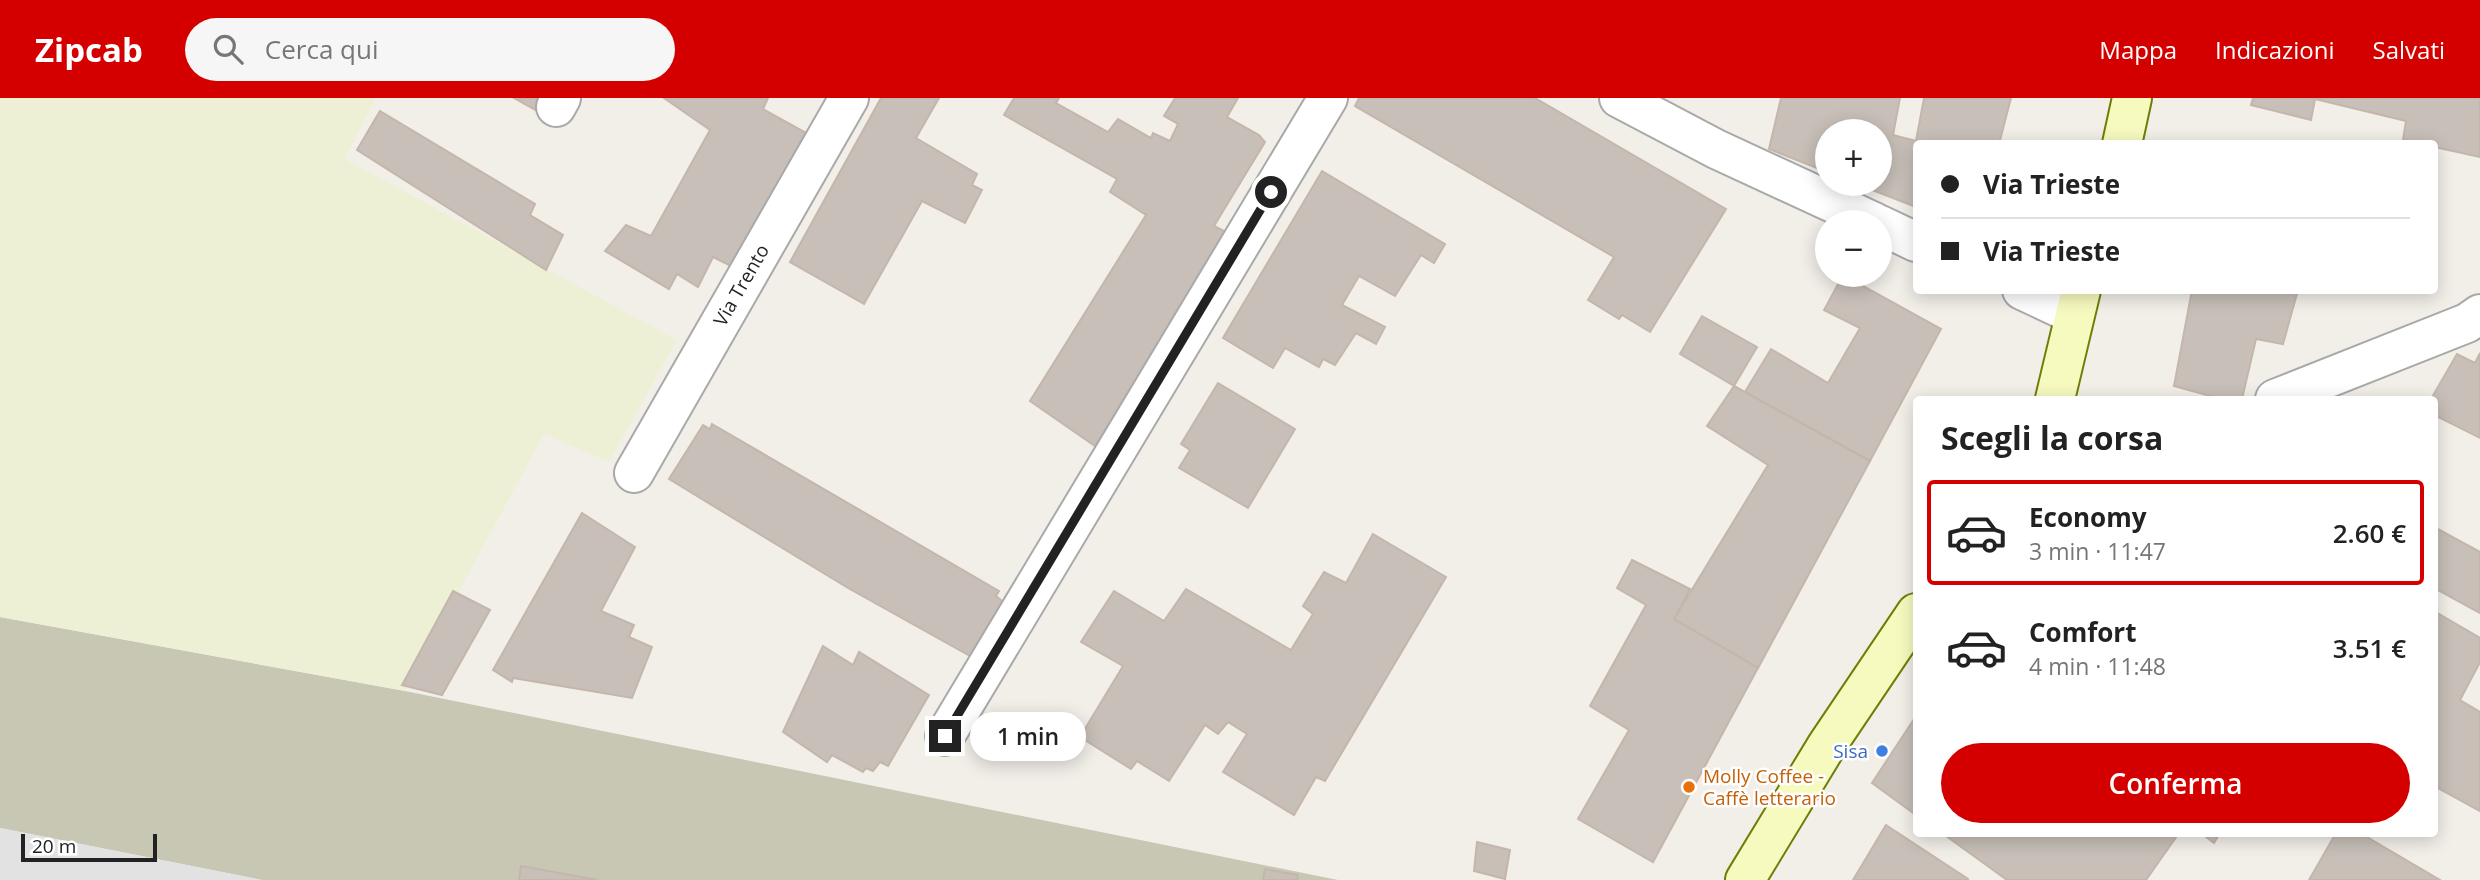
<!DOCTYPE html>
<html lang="it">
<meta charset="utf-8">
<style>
:root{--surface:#fff;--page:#f6f6f6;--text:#222;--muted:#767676;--line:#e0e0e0;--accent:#d40000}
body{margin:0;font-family:"Open Sans",sans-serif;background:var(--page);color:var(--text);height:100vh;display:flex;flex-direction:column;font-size:26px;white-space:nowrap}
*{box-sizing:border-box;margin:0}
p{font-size:23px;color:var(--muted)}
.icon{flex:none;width:38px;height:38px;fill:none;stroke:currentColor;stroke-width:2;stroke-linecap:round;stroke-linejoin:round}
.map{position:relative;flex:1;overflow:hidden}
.details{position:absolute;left:1913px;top:298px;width:525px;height:441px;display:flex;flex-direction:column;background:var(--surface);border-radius:7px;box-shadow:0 4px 18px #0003}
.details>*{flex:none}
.banner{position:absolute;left:1913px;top:42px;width:525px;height:154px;border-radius:7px;box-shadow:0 4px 18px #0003;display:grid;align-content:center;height:154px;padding:0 28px;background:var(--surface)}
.controls{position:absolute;left:1815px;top:21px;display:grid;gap:14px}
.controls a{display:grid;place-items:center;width:77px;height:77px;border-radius:50%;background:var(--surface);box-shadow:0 4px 18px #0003;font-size:35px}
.scale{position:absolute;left:21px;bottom:18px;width:136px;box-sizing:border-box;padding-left:7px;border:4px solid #222;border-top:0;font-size:19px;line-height:24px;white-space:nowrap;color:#222;-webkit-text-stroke:5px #fff;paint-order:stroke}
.end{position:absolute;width:32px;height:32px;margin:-16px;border:9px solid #222;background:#fff;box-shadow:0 0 0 4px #fff}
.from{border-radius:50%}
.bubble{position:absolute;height:49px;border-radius:24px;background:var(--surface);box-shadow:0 4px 18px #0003;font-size:23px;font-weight:600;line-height:49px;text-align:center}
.banner b{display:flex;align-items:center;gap:24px;height:66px;font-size:26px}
.banner b+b{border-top:2px solid var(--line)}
.banner i{width:18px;height:18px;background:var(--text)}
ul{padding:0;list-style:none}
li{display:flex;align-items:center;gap:21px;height:105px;margin:0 14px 10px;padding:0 14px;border:4px solid transparent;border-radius:7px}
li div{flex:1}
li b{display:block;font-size:26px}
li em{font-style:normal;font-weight:600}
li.selected{border-color:var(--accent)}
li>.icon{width:63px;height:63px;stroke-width:1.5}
h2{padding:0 28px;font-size:32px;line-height:84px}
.button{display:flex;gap:14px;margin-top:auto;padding:14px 28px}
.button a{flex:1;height:80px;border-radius:42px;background:var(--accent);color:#fff;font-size:28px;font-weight:600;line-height:80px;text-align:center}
header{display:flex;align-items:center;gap:42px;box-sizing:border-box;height:98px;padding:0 35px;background:var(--accent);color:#fff}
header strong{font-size:33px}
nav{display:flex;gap:38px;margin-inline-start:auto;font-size:24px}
.search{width:490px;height:63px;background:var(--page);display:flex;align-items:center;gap:18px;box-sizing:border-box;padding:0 24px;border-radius:38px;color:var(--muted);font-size:26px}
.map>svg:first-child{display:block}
.construction{fill:#c7c7b4}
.farmland{fill:#eef0d5}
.parking{fill:#e2e2e2}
.building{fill:#c7bfb8;stroke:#c4b6ab;stroke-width:2}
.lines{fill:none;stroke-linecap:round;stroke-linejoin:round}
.street-casing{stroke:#a9a9a9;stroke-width:42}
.secondary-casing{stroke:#707d05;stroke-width:42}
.street{stroke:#fff;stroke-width:38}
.secondary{stroke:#f7fabf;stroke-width:38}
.route{stroke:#222;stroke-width:9}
.shop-dot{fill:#3f7fe0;stroke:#fff;stroke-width:2.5}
.food-dot{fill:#e8710a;stroke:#fff;stroke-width:2.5}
.labels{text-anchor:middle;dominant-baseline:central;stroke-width:5;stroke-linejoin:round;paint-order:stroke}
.street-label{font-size:19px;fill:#222;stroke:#fff}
.shop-label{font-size:19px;fill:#366cbe;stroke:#fff;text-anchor:end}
.food-label{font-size:19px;fill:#c56008;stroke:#fff;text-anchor:start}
</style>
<header>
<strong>Zipcab</strong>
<div class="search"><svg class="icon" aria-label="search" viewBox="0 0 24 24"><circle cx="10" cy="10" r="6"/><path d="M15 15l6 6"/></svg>Cerca qui</div>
<nav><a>Mappa</a><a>Indicazioni</a><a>Salvati</a></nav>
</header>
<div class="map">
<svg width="2480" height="782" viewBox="0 0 2480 782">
<rect width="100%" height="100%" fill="#f2efe9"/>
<polygon class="construction" points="0,519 405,593 1338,782 262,782 0,730"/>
<polygon class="farmland" points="0,0 376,0 345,61 677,242 609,364 544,336 405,593 0,519"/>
<polygon class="parking" points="0,730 262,782 0,782"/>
<g class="building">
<polygon points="514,0 544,0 537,13"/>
<polygon points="664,0 768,0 763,11 806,35 731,168 713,159 698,189 677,176 669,191 605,153 626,127 651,138 710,32"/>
<polygon points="881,0 939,0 916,40 977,76 972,87 982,92 965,125 922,103 864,206 790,164"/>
<polygon points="1014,0 1059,0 1056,5 1108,34 1118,21 1151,40 1153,35 1170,43 1178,26 1164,18 1175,0 1238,0 1227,19 1259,37 1265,44 1214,128 1230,136 1095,348 1030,303 1146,117 1110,94 1117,81 1004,17"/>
<polygon points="1359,0 1535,0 1726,111 1650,234 1622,217 1619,221 1588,202 1614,159 1355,8"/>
<polygon points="1781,0 1900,0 1893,37 1916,43 1924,0 2011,0 1999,46 1916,46 1916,109 1857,86 1880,86 1880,33 1827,33 1827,74 1769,51"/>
<polygon points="2253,0 2480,0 2480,59 2434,49 2434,46 2403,42 2406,23 2315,1 2311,22 2251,7"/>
<polygon points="380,13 535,106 530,117 563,137 546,172 357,52"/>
<polygon points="1322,73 1445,146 1434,165 1421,157 1395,198 1359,178 1342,207 1385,229 1376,246 1356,235 1335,267 1323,261 1319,269 1285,250 1273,270 1223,240"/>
<polygon points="1843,177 1941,231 1870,363 1745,294 1771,251 1828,285 1860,230 1824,212"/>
<polygon points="2192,192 2298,192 2283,246 2256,241 2242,301 2221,301 2174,288"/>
<polygon points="1702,218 1757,249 1734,288 1680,256"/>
<polygon points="2480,255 2480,340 2434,317 2434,301 2431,301 2457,256 2475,265"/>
<polygon points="1218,285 1295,331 1248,410 1179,370 1190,352 1181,346"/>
<polygon points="1734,288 1870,363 1758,570 1674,521 1768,367 1707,328"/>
<polygon points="712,326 999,493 996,498 1003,504 970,558 848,490 669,381 703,327 710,331"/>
<polygon points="582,415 635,449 601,513 634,527 629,539 652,549 632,600 513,580 512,584 493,572"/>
<polygon points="2434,429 2480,454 2480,515 2434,490"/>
<polygon points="1373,436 1446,479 1325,683 1316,679 1294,717 1223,674 1247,636 1228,624 1218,636 1205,627 1169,683 1137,663 1131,671 1080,639 1123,568 1081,544 1114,493 1164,523 1186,491 1291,552 1313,516 1303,508 1324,474 1346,485"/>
<polygon points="1632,462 1690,491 1674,521 1758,570 1653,764 1578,721 1629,632 1590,608 1646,507 1617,490"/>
<polygon points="453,493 490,512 442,597 402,587"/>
<polygon points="2434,513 2480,540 2480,564 2460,602 2480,614 2480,713 2434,688"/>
<polygon points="823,548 853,567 859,554 929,597 888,668 880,664 873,673 866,670 863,674 832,657 827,664 783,634"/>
<polygon points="1916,618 1916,717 1872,685"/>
<polygon points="1886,727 1968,781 1967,782 1853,782"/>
<polygon points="1942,735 2098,737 2179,735 2146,782 2007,782"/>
<polygon points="2201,735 2220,735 2214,745"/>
<polygon points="2336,735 2360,735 2440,782 2309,782"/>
<polygon points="1477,744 1510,752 1505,781 1474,773"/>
<polygon points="521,768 598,782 519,782"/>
<polygon points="1265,771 1298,777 1297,782 1263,782"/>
</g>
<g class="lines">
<g class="street-casing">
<g id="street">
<polyline points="1619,0 1716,51 1874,124"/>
<polyline points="556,9 561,0"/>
<polyline points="1880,127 1916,144"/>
<polyline points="2022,192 2073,216"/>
<polyline points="2275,301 2467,225 2480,216"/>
<polyline points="634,375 849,0"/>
<polyline points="945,638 1328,0"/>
</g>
</g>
<g class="secondary-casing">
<g id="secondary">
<polyline points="2122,46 2132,0"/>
<polyline points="2055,301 2081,192"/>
<polyline points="1745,782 1827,647 1916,515"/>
</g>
</g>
<use href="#street" class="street"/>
<use href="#secondary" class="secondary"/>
</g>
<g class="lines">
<polyline class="route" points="945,638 1271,94"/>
</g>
<circle class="shop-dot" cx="1882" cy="653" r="7"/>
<circle class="food-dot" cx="1689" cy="689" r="7"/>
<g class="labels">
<g class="street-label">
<text transform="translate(741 187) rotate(-60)">Via Trento</text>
</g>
<g class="shop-label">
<text x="1868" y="653">Sisa</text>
</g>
<g class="food-label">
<text x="1703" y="678">Molly Coffee -<tspan x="1703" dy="22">Caffè letterario</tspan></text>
</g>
</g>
</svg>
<div class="controls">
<a>+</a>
<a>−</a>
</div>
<div class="scale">20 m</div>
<i class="end from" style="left:1271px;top:94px"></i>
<i class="end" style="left:945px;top:638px"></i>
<div class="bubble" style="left:970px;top:614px;width:116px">1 min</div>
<div class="banner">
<b><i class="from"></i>Via Trieste</b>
<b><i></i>Via Trieste</b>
</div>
<section class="details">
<h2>Scegli la corsa</h2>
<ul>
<li class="selected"><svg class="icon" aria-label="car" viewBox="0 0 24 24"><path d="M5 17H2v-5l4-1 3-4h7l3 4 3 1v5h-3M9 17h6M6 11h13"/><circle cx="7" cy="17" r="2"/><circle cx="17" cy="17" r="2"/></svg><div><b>Economy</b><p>3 min · 11:47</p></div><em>2.60 €</em></li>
<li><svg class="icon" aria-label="car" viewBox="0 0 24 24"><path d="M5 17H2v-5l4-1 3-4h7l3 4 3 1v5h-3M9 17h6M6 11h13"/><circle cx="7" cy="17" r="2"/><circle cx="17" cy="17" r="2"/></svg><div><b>Comfort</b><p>4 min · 11:48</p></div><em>3.51 €</em></li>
</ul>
<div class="button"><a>Conferma</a></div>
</section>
</div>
